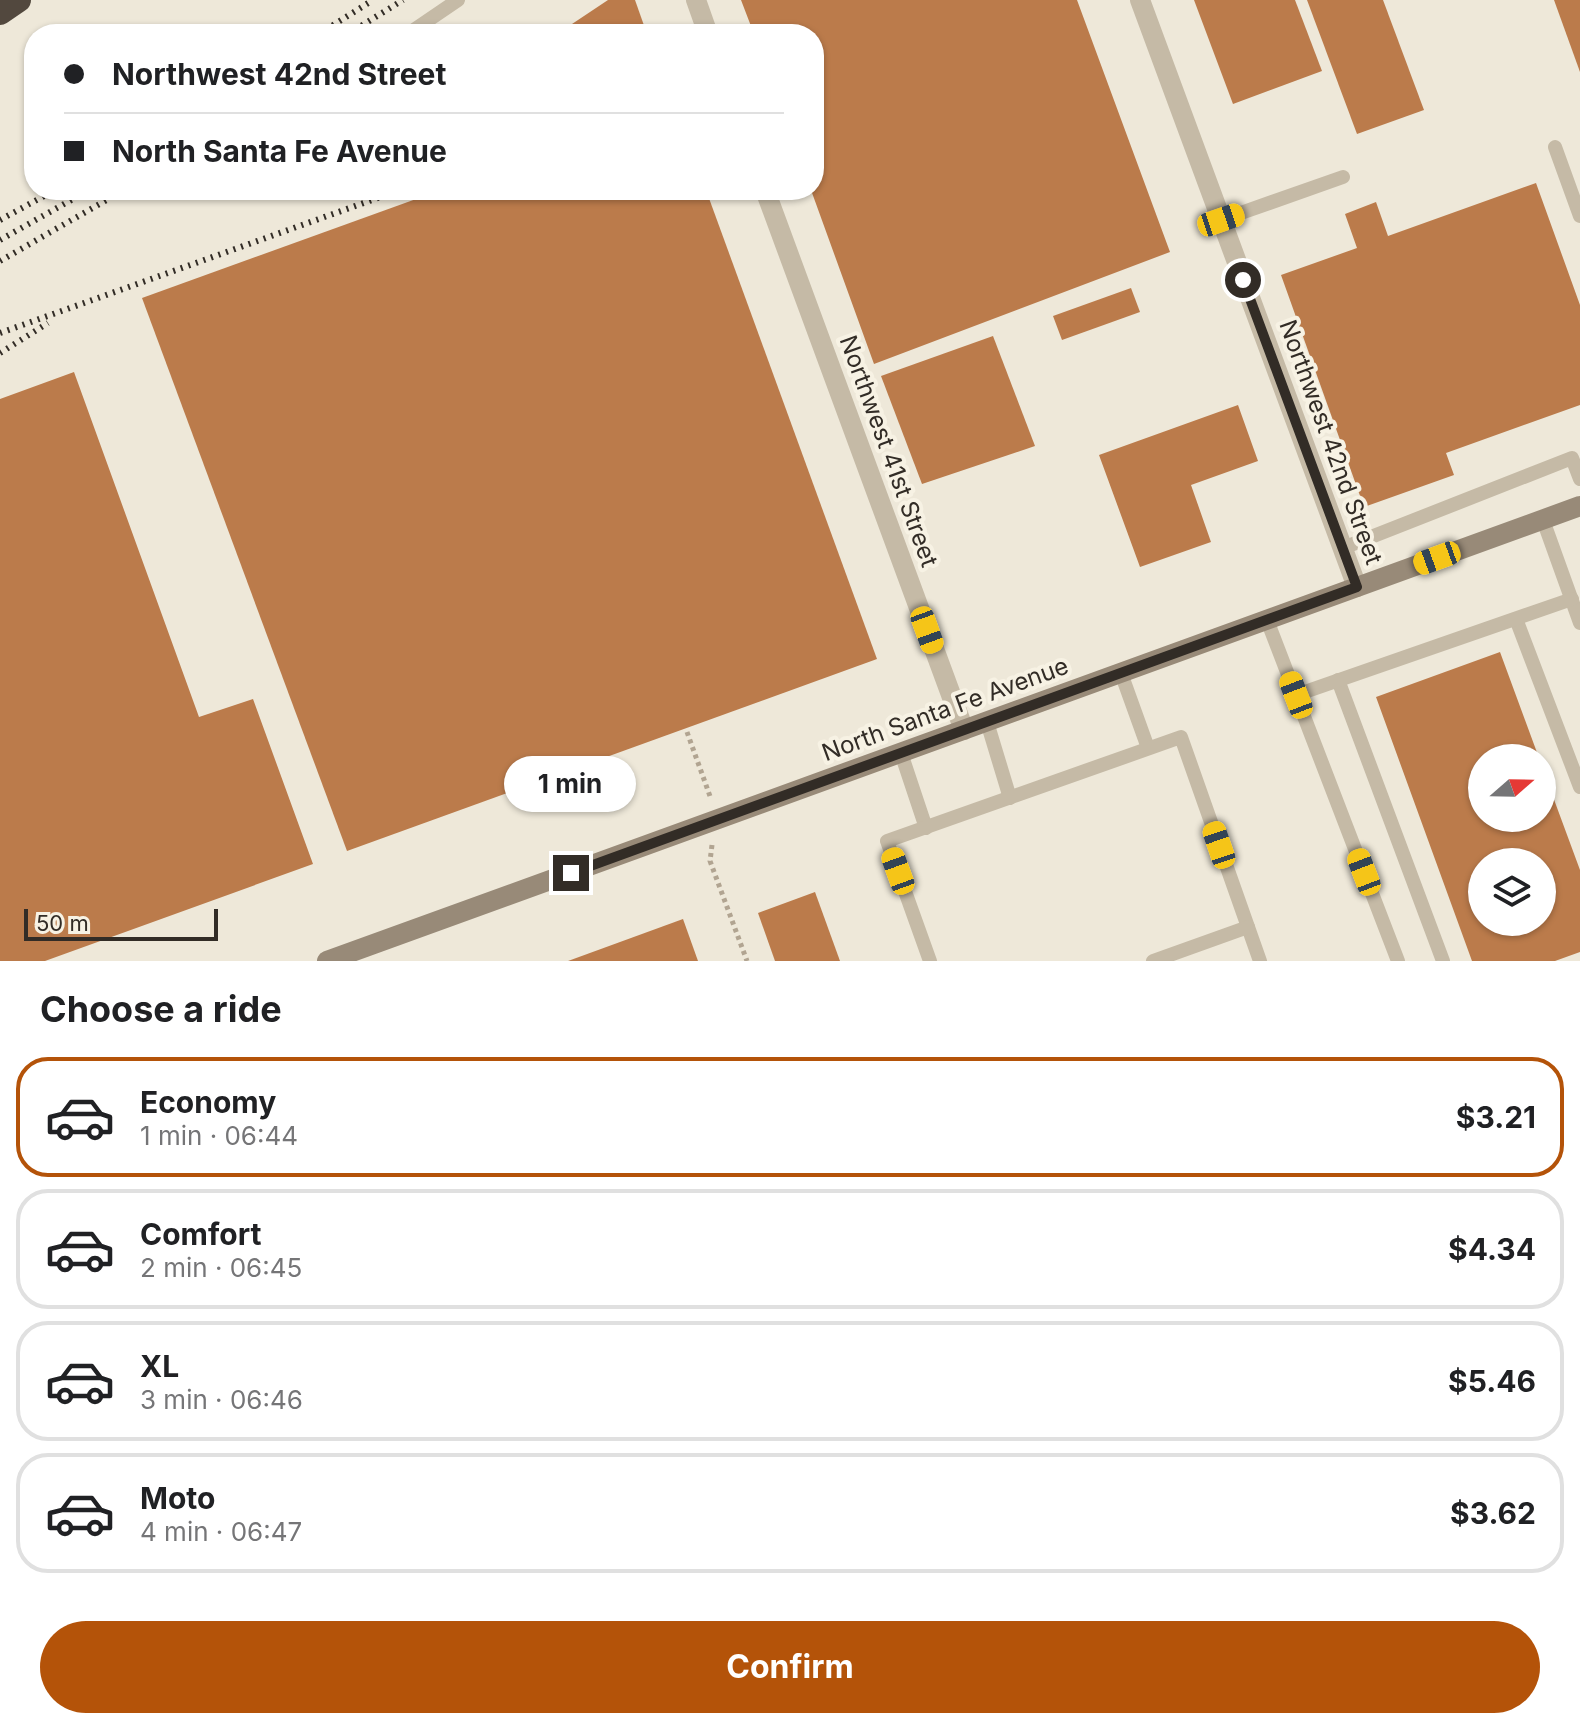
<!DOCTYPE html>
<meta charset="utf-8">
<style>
:root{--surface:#fff;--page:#f6f6f6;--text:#202124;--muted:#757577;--line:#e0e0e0;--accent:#b45309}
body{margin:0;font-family:Inter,sans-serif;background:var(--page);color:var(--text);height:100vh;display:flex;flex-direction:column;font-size:30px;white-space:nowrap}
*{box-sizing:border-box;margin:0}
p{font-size:26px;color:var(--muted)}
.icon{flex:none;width:44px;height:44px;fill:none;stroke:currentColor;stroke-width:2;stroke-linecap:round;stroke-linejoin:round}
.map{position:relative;height:961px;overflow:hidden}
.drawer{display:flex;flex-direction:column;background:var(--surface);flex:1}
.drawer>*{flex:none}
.hud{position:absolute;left:24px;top:24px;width:800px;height:176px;border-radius:32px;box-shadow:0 2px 6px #0004;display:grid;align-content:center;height:176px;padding:0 40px;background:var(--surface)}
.needle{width:52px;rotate:70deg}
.buttons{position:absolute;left:1468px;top:744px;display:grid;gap:16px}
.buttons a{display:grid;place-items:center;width:88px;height:88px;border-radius:50%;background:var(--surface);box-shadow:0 2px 6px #0004;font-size:40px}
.scale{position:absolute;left:24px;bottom:20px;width:194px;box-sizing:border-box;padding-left:8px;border:4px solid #322c26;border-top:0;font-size:22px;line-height:28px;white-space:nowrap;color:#322c26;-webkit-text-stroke:6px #f7f2e4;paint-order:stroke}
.end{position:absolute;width:36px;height:36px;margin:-18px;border:10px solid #322c26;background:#fff;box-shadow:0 0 0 4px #fff}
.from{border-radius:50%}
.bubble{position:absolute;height:56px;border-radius:28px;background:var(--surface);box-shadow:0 2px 6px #0004;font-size:26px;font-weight:700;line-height:56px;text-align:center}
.car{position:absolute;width:24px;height:48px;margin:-24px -12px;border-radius:10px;box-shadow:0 0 6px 2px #0007;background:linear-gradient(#f5c518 24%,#345 0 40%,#f5c518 0 76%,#345 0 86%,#f5c518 0)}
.hud b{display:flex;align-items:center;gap:28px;height:76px;font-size:30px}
.hud b+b{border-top:2px solid var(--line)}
.hud i{width:20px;height:20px;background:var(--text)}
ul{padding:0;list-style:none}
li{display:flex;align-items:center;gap:24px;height:120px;margin:0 16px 12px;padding:0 24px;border:4px solid var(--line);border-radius:32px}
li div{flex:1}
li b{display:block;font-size:30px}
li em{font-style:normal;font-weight:700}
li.active{border-color:var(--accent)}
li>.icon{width:72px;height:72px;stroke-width:1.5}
h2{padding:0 40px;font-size:36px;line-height:96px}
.cta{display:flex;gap:16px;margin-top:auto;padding:16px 40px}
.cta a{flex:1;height:92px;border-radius:48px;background:var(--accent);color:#fff;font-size:32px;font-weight:700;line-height:92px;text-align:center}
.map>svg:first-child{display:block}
.building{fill:#bb7b4b;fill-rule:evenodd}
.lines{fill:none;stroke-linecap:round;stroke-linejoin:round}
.path{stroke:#b1a491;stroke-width:5;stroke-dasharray:4 4;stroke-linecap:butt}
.lane{stroke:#c5baa6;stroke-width:14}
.street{stroke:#c5baa6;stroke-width:20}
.secondary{stroke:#988a78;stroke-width:20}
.highway{stroke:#52483e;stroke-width:24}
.rail{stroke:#322c26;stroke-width:6;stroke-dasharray:2 6;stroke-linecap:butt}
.route{stroke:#322c26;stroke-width:10}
.labels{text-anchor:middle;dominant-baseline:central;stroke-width:8;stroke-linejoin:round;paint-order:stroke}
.street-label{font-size:24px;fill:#322c26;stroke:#f7f2e4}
</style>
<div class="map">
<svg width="1580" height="961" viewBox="0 0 1580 961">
<rect width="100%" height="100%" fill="#eee8d9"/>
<g class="building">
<polygon points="608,0 635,0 647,34 557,34"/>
<polygon points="741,0 1077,0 1170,252 874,364 811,190 814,190 814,34 754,34"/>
<polygon points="1194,0 1295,0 1322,71 1233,104"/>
<polygon points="1307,0 1383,0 1424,110 1357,134"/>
<polygon points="1554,0 1580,0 1580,72"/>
<polygon points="1536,183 1580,305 1580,405 1446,453 1454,475 1364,507 1281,275 1357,248 1345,214 1376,202 1388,236"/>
<polygon points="441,190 706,190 877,659 347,851 142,298"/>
<polygon points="1131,288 1140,312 1062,340 1053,316"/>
<polygon points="993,336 1035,446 922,484 881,376"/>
<polygon points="74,372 199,717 253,699 313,864 45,961 0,961 0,399"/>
<polygon points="1238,405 1258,461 1191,485 1211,542 1140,567 1099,455"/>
<path d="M1500 652 1539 758H1482V818H1542V767L1580 870V952L1555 961H1472L1376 697ZM1482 862H1542V922H1482Z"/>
<polygon points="815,892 840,961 775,961 758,913"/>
<polygon points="683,919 698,961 568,961"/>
</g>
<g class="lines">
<g class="path">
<polyline points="687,732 711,799"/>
<polyline points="712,845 710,861 747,961"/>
</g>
<g class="lane">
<polyline points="408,34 458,0"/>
<polyline points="1555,147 1580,216"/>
<polyline points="1221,220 1343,177"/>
<polyline points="1543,520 1580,623"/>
<polyline points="1343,548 1572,458 1580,479"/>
<polyline points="1516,619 1580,787"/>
<polyline points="1267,620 1398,961"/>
<polyline points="1121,673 1148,748"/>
<polyline points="1338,680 1443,961"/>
<polyline points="1296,695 1572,599"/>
<polyline points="987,722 1010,798"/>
<polyline points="901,753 926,828"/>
<polyline points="930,961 887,841 1181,737 1260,961"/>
<polyline points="1153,961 1248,927"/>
</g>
<g class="street">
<polyline points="696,0 708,34"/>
<polyline points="1140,0 1357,587"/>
<polyline points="765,190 964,730"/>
</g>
<polyline class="secondary" points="327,961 1580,506"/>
<polyline class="highway" points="0,13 19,0"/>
<g class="rail">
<polyline points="319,34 373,0"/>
<polyline points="348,34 403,0"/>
<polyline points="0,220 55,190"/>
<polyline points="0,240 89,190"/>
<polyline points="0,261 124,190"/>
<polyline points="0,333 400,190"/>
<polyline points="0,353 48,323"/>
</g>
</g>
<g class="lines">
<polyline class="route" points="571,873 1357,587 1243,280"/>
</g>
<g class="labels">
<g class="street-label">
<text transform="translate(1331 442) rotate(70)">Northwest 42nd Street</text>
<text transform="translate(889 451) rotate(70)">Northwest 41st Street</text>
<text transform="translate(945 709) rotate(-20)">North Santa Fe Avenue</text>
</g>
</g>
</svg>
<div class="buttons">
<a><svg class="needle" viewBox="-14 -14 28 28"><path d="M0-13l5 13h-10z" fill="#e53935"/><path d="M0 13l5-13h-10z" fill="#757577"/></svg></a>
<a><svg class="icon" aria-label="layers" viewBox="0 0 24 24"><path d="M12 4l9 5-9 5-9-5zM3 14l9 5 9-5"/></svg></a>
</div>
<div class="scale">50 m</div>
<i class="end from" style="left:1243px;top:280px"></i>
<i class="end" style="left:571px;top:873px"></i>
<div class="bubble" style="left:504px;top:756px;width:132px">1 min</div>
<i class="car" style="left:1221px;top:220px;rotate:71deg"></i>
<i class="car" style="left:1437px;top:558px;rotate:250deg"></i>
<i class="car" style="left:927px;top:630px;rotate:160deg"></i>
<i class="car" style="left:1296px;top:695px;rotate:339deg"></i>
<i class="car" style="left:1219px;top:845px;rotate:341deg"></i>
<i class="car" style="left:898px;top:871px;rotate:340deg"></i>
<i class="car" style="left:1364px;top:872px;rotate:339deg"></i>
<div class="hud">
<b><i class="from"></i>Northwest 42nd Street</b>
<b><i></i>North Santa Fe Avenue</b>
</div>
</div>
<section class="drawer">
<h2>Choose a ride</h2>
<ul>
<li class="active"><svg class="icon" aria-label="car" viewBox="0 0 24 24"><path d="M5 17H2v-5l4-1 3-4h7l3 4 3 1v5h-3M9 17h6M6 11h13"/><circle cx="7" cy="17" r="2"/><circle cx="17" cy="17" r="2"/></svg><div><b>Economy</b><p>1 min · 06:44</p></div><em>$3.21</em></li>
<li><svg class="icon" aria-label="car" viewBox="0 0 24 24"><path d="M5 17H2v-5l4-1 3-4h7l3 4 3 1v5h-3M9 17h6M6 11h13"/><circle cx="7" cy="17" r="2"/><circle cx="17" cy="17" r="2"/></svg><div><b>Comfort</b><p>2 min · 06:45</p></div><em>$4.34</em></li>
<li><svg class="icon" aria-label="car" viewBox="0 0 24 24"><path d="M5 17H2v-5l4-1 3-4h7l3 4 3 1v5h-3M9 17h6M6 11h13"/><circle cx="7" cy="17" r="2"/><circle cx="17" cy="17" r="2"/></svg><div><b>XL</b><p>3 min · 06:46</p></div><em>$5.46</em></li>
<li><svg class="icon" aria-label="car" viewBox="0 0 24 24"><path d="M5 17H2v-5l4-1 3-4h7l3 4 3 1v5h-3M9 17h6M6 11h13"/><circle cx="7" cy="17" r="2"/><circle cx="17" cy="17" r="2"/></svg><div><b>Moto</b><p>4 min · 06:47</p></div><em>$3.62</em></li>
</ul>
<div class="cta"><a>Confirm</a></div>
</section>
